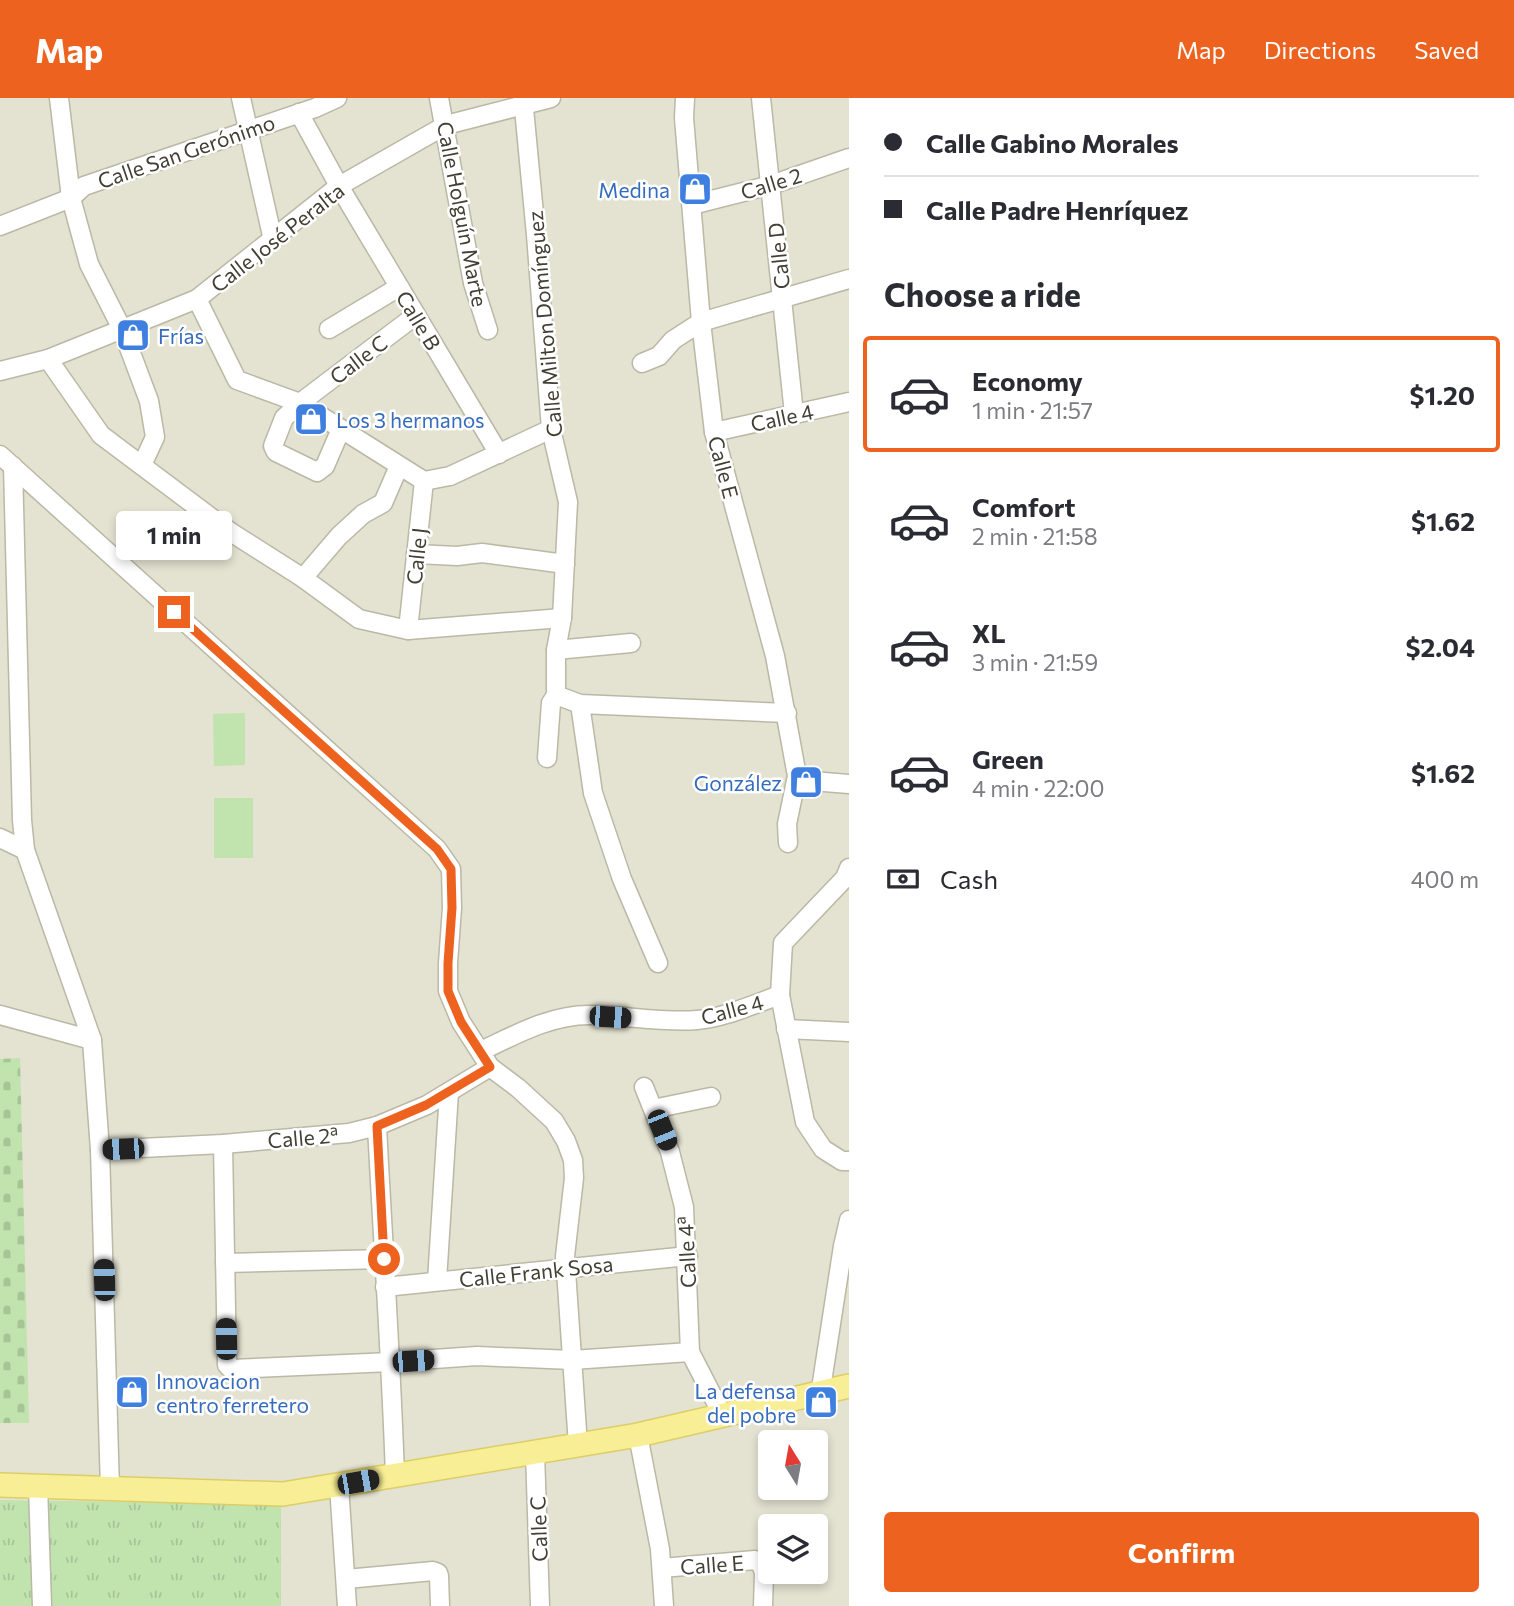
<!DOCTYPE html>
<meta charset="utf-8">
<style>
:root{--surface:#fff;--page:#f2f2f3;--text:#2b2b33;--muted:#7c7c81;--line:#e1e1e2;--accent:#ed621e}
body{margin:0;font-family:Commissioner,sans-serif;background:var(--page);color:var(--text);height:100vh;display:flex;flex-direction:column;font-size:26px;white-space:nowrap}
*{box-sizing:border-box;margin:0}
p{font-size:23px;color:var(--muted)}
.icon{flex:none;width:38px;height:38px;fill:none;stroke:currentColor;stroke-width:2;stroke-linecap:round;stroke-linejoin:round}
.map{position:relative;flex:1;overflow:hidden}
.drawer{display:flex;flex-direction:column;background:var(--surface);width:665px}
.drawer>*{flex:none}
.hud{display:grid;align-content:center;height:154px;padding:0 35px;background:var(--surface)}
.needle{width:46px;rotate:349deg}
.controls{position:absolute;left:758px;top:1332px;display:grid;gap:14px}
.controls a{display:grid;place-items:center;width:70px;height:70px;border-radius:7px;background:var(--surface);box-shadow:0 4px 10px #0003;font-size:35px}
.end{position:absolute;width:32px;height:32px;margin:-16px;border:9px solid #ed621e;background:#fff;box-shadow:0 0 0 4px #fff}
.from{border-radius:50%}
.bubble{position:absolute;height:49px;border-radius:7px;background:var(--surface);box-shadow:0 4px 10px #0003;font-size:23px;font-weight:700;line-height:49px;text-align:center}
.car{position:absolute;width:21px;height:42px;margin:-21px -10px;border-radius:9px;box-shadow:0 0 5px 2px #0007;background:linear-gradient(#222 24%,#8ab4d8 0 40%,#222 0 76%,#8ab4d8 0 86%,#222 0)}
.hud b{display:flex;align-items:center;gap:24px;height:66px;font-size:26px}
.hud b+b{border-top:2px solid var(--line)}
.hud i{width:18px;height:18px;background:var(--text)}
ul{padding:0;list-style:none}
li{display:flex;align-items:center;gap:21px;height:116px;margin:0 14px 10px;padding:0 21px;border:4px solid transparent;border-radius:7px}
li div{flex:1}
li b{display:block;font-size:26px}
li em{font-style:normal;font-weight:700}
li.on{border-color:var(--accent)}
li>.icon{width:63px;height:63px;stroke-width:1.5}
h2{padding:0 35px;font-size:32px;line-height:84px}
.pay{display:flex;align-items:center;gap:18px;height:77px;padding:0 35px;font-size:26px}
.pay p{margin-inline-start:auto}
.primary-button{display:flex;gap:14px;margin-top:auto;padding:14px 35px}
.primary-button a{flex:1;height:80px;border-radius:7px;background:var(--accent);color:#fff;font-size:28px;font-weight:700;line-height:80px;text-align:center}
header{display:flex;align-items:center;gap:42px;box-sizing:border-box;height:98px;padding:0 35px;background:var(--accent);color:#fff}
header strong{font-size:33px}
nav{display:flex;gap:38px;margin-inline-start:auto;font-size:24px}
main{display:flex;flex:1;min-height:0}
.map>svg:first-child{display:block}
.residential{fill:#e4e2d1;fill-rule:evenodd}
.grass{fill:url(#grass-tufts)}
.cemetery{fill:url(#cemetery-stones)}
.pitch{fill:#c1e3ae}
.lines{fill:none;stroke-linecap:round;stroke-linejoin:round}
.minor-casing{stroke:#bbb8a6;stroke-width:21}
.major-casing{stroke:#dcce66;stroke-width:26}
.minor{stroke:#fff;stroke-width:18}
.major{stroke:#f8ee95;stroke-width:23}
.route{stroke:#ed621e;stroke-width:9}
.labels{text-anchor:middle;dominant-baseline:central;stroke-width:5;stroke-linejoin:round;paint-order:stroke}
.street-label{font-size:21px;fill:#423f34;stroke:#fff}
.shop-label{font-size:21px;fill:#366cbe;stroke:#fff;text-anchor:end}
</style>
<header>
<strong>Map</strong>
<nav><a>Map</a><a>Directions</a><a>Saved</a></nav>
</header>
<main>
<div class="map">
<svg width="849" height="1508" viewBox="0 0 849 1508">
<defs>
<pattern id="grass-tufts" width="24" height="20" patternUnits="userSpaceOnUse" patternTransform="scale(1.75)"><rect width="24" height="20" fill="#c1e3ae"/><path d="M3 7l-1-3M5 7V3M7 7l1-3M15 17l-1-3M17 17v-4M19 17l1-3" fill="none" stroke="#a7c496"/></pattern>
<pattern id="cemetery-stones" width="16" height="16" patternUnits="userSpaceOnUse" patternTransform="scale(1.75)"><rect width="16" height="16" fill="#c1e3ae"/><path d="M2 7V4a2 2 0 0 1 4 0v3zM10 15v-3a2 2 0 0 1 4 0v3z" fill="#a7c496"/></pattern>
</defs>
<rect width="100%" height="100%" fill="#f0efe3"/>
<path class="residential" d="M0 0H849V1508H0ZM770 1344H816V1390H770ZM770 1428H816V1474H770Z"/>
<polygon class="grass" points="0,1402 281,1406 281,1508 0,1508"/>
<polygon class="cemetery" points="20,960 29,1325 0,1325 0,961"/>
<g class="pitch">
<polygon points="245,615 245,667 214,668 213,616"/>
<rect x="214" y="700" width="39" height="60"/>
</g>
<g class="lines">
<g class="minor-casing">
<g id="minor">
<polyline points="59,0 71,100 89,166 122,231 149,303 155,339 142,367"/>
<polyline points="241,0 273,142"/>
<polyline points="439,0 473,185 488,232"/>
<polyline points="523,0 536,137 551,331 568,404 562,520 556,552 556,597 580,606 787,615"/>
<polyline points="685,0 684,20 701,224 714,334 775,558 797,678 812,683 849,686"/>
<polyline points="761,0 794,316"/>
<polyline points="299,15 339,88 499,356"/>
<polyline points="692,107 771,87 849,60"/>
<polyline points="0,128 71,100 84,88 315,10 337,0"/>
<polyline points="197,201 237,282 300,305 424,383 450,378 551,331"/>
<polyline points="329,231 399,189"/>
<polyline points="48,261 101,337 229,433 303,480 359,521 408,532 562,520"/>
<polyline points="642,265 659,258 673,242 701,224 849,181"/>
<polyline points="0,273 48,261 197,201 339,88 446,27 551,0"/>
<polyline points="341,331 325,368 317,374 276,354 273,348 284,320 300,305 416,217"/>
<polyline points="714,334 849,304"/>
<polyline points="0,357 437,751 451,771 452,810 448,865 448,893 461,924 490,969 518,990 554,1023 566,1043 573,1062 574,1080 565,1158 578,1347"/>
<polyline points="416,456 457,458 482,455 565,466"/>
<polyline points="303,480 339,438 363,416 383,405 399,368"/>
<polyline points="408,532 424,383"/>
<polyline points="556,552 631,545"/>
<polyline points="580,606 593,695 622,781 658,865"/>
<polyline points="547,660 551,605 556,597"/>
<polyline points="0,740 25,752"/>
<polyline points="788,745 787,726 797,678"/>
<polyline points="849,770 845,780 783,845 780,897 805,1024 823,1051 842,1063 849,1063"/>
<polyline points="0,917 92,942 25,752 22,722 13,368"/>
<polyline points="786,931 849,934"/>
<polyline points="92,942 100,1052 110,1391"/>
<path d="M481 953C515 937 550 917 589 917 625 917 661 925 697 922 724 920 754 906 780 897"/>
<polyline points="644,989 670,1054 684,1109 690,1254 723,1318"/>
<polyline points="653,1011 711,999"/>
<path d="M377 1028C383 1145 391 1261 395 1378"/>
<polyline points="223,1046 227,1267 231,1271 391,1264 477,1258 572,1262 690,1254"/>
<polyline points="100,1052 223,1046 349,1035 377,1028 427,1007 490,969"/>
<polyline points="225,1165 384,1161"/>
<polyline points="437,1183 449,994"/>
<polyline points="385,1189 688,1158"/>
<polyline points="820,1297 843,1148 849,1122"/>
<polyline points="638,1337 660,1451 664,1508"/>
<polyline points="535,1354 540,1508"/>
<polyline points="339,1387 347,1508"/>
<polyline points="38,1388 42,1508"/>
<polyline points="662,1470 755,1462 761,1466 764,1475 763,1508"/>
<polyline points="346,1481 433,1473 438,1475 439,1478 440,1508"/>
</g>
</g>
<g class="major-casing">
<polyline id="major" points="0,1387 283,1396 638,1337 849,1288"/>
</g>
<use href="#minor" class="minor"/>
<use href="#major" class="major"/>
</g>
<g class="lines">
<polyline class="route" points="174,514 437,751 451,771 452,810 448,865 448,893 461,924 490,969 426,1007 377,1028 384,1161"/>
</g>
<defs>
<g id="shop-square" transform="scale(1.75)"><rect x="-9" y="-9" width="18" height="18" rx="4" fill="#3f7fe0" stroke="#fff"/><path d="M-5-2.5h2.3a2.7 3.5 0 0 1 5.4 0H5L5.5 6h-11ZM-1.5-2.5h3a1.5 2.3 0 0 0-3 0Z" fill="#fff"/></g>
</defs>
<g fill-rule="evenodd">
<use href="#shop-square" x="695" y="91"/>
<use href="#shop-square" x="133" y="237"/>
<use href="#shop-square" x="311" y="321"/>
<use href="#shop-square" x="806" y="684"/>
<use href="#shop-square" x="132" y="1294"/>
<use href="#shop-square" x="821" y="1304"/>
</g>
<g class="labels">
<g class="street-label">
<text transform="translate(186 53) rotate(-19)">Calle San Gerónimo</text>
<text transform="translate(771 85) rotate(-17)">Calle 2</text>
<text transform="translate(463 116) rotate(79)">Calle Holguín Marte</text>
<text transform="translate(277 139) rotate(-38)">Calle José Peralta</text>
<text transform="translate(778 158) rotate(-96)">Calle D</text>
<text transform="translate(419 222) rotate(59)">Calle B</text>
<text transform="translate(544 226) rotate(-95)">Calle Milton Domínguez</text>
<text transform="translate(358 261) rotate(-37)">Calle C</text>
<text transform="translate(782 319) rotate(-12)">Calle 4</text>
<text transform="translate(724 369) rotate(75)">Calle E</text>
<text transform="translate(416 458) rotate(-84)">Calle J</text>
<text transform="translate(732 911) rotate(-15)">Calle 4</text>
<text transform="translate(303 1039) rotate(-5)">Calle 2ª</text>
<text transform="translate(686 1154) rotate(-93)">Calle 4ª</text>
<text transform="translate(536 1173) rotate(-6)">Calle Frank Sosa</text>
<text transform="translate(538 1431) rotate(-92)">Calle C</text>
<text transform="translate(712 1466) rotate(-4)">Calle E</text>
</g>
<g class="shop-label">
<text x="670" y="91">Medina</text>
<text x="158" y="237" text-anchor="start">Frías</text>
<text x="336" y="321" text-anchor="start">Los 3 hermanos</text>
<text x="782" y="684">González</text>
<text x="156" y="1282" text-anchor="start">Innovacion<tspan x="156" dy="24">centro ferretero</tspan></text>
<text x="796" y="1292">La defensa<tspan x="796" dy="24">del pobre</tspan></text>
</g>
</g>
</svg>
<div class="controls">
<a><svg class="needle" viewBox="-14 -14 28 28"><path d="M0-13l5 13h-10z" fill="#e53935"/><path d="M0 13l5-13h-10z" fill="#7c7c81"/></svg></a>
<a><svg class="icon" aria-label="layers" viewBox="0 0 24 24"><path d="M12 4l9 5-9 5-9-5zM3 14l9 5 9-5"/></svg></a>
</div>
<i class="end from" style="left:384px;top:1161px"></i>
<i class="end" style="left:174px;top:514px"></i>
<div class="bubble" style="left:116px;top:413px;width:116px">1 min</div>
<i class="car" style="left:610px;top:919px;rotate:94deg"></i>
<i class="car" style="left:662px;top:1032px;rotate:158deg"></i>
<i class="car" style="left:123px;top:1051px;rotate:268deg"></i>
<i class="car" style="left:104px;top:1182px;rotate:358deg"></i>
<i class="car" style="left:226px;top:1241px;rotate:359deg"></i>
<i class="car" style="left:413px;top:1263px;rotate:86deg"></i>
<i class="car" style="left:358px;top:1384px;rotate:80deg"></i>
</div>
<section class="drawer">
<div class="hud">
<b><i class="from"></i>Calle Gabino Morales</b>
<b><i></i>Calle Padre Henríquez</b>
</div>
<h2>Choose a ride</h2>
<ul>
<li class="on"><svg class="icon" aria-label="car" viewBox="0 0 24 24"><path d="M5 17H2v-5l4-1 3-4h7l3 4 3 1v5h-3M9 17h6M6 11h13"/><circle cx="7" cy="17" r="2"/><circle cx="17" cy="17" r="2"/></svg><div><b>Economy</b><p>1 min · 21:57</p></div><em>$1.20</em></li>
<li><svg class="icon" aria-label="car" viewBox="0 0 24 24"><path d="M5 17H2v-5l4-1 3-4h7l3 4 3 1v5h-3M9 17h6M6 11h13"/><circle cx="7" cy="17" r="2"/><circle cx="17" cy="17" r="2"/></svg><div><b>Comfort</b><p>2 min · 21:58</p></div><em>$1.62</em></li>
<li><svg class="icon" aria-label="car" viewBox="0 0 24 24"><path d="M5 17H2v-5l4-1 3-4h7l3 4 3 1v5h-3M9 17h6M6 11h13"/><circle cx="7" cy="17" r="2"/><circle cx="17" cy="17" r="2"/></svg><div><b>XL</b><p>3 min · 21:59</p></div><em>$2.04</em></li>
<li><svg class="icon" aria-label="car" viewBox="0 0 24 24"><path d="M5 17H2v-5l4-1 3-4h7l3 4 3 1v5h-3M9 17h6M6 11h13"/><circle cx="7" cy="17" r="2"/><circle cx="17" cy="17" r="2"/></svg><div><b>Green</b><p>4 min · 22:00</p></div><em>$1.62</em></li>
</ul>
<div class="pay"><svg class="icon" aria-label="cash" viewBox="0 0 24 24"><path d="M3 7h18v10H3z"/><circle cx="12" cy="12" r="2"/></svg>Cash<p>400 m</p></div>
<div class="primary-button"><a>Confirm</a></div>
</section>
</main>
